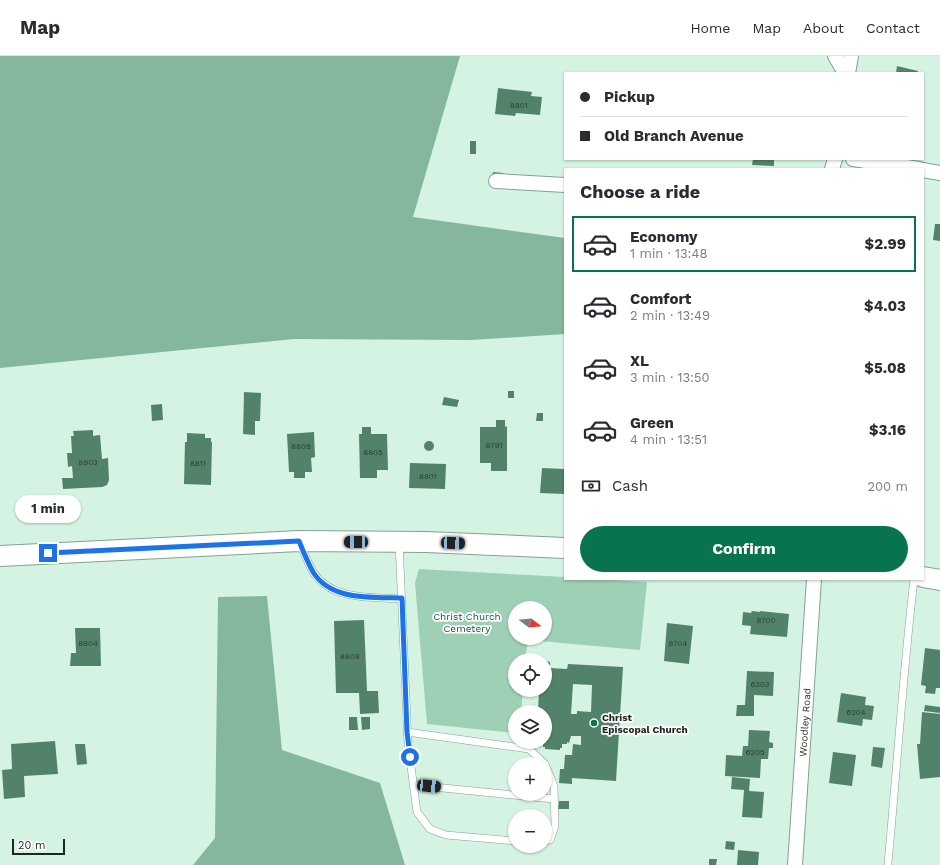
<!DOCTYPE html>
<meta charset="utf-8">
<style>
:root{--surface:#fff;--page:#f2f2f3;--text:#2b2b33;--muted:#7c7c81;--line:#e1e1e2;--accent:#08744d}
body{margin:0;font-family:"Work Sans",sans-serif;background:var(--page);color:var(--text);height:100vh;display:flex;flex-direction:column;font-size:15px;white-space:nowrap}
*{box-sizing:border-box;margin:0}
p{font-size:13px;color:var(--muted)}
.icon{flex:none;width:22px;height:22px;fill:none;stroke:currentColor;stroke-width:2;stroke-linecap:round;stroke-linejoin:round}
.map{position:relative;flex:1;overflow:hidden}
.sheet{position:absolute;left:564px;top:112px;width:360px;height:412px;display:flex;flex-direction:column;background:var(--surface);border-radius:0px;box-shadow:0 1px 3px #0004}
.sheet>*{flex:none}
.hud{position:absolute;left:564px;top:16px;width:360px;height:88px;border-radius:0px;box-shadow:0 1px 3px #0004;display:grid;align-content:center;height:88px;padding:0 16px;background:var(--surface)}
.needle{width:26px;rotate:106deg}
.tools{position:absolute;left:508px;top:545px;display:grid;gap:8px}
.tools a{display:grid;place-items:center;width:44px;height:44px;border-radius:50%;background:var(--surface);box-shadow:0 1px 3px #0004;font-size:20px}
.scale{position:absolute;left:12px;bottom:10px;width:53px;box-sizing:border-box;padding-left:4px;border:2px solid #1c2721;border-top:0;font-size:11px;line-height:14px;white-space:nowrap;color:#1c2721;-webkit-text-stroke:3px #fff;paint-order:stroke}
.end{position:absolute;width:18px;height:18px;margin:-9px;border:5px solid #1a73e8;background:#fff;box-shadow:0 0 0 2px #fff}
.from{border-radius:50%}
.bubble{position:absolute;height:28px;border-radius:14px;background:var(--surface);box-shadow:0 1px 3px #0004;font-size:13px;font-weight:700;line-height:28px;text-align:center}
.car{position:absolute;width:12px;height:24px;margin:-12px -6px;border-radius:5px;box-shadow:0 0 3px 1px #0007;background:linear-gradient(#222 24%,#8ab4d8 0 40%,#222 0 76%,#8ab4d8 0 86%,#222 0)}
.hud b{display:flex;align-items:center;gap:14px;height:38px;font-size:15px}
.hud b+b{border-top:1px solid var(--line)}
.hud i{width:10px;height:10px;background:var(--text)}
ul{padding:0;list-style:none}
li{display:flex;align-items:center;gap:12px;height:56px;margin:0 8px 6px;padding:0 8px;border:2px solid transparent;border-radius:0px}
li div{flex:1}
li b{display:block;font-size:15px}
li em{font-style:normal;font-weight:700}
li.on{border-color:var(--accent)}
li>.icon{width:36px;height:36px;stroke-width:1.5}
h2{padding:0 16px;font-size:18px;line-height:48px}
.pay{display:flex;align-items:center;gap:10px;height:44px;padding:0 16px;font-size:15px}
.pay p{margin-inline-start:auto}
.button{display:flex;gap:8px;margin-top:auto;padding:8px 16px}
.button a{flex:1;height:46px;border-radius:24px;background:var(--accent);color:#fff;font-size:16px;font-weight:700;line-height:46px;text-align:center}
header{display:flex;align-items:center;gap:24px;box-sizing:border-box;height:56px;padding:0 20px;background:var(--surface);border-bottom:1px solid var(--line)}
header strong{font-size:19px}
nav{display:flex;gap:22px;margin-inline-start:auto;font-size:14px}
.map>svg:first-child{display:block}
.green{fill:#9ed0b5;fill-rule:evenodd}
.forest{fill:#84b79c}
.building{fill:#52836a;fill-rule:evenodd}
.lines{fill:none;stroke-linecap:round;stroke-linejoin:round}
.lane-casing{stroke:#85a192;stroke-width:8}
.street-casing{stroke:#85a192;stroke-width:16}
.secondary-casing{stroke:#85a192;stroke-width:22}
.lane{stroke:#fff;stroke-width:7}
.street{stroke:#fff;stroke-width:14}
.secondary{stroke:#fff;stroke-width:20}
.route{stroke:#1a73e8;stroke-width:5}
.poi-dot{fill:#08744d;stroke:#fff;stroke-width:1.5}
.labels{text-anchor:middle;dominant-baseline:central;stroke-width:3.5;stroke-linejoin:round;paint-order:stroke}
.number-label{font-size:8px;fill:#2a3e33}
.park-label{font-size:10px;fill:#135238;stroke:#fff}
.poi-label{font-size:10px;font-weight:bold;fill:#1c2721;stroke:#fff;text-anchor:start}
.street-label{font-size:10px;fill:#1c2721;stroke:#fff}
</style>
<header>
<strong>Map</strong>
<nav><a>Home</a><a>Map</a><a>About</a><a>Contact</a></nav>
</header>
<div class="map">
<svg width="940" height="809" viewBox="0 0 940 809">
<rect width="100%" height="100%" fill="#d5f3e2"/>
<path class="green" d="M419 513 565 521V523H594L647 526 640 594 528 584 525 604H515V634H523L521 656H515V677L427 668 415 527ZM515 552H545V582H515Z"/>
<g class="forest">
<polygon points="0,0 460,0 413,161 565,182 565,278 471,284 294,283 0,312"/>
<polygon points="267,540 282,694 380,727 405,809 193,809 215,782 218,541"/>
</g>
<g class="building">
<polygon points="897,10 918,15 917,17 896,17"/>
<polygon points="498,32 532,36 531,40 542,41 540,59 516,57 515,60 495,58"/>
<rect x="470" y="85" width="6" height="13"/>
<polygon points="753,103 774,103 774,110 752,109"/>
<polygon points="493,116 503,117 502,124 492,122"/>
<polygon points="935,168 940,168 940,185 933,184"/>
<rect x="508" y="335" width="6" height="7"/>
<polygon points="244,336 261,337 260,365 255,365 255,379 243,378"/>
<polygon points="444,341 459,344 457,351 442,349"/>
<polygon points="162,348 163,364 152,365 151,349"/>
<polygon points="537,357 543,357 543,365 536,365"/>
<polygon points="496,364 505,364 505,371 507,370 507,415 491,415 491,407 480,407 480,371 496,371"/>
<polygon points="362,371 371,371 371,378 387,378 388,414 377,414 377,422 360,422 359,378 362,378"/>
<polygon points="93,374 93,380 100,379 102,403 108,402 109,424 107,429 102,431 63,433 62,422 73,422 72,410 68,411 67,397 72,397 71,380 74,380 73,375"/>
<polygon points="314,376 315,401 311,402 312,416 305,416 305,422 294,422 294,416 289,416 287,378"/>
<polygon points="187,377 205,378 205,382 211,382 211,386 212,386 211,429 184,428 185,386 187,386"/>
<circle cx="429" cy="390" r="5"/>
<polygon points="410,407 446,408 445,433 409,432"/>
<polygon points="542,412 565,413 565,438 540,437"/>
<polygon points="752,555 760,556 760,555 789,558 787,581 750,578 751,570 742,569 743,556 751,557"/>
<polygon points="364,564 367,635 378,635 379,657 360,658 359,637 336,637 334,565"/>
<polygon points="667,567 693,570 689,608 664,605"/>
<polygon points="75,572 100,572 101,610 70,610 71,597 76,597"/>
<polygon points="925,592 940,594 940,632 936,632 935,638 925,637 926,630 921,629"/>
<path d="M545 605 550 606V612L567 613 568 608 623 611 616 725 572 722V728L559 727 560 713H564L565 699H572L573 688 581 689V680H571L569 687 567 686V688H562V692H560V694L545 693V691H543V686H545V656H538L539 634H545ZM573 628 592 629 591 656 577 655V658H571Z"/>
<polygon points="747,615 774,616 773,640 754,639 754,660 736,660 737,649 745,649"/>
<polygon points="841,637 866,641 865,649 874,650 872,664 863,663 862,670 837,666"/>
<polygon points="925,649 940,651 940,657 924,655"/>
<polygon points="922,656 940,658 940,721 920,723 917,688 920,688"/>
<polygon points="349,661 357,661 358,674 349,674"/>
<polygon points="361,661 370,661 370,673 362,674"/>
<polygon points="749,674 770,675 769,686 773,687 773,692 769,692 768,703 761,703 760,722 725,720 726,699 742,700 743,690 748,690"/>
<polygon points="55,685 58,718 24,720 25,741 4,743 2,714 12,713 11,688"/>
<polygon points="75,688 85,688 87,708 77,709"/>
<polygon points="873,691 885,692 882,712 871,710"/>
<polygon points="833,696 856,699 852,730 829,727"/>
<polygon points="732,721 750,723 749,735 764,736 762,762 742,761 744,734 731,733"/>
<polygon points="559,745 569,745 569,753 558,753"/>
<polygon points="726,785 735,786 734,794 725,793"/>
<polygon points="738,794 759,796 758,809 737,809"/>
<polygon points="709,803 717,803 716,809 709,809"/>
</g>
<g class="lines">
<g class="lane-casing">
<g id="lane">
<polyline points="399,486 408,688 417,756 430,773 446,779 515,785"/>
<path d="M300 488C304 497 308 507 313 516 332 545 372 541 402 543"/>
<polyline points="407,676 529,693 545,708"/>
<polyline points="545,708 554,730 555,770 550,784 545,785"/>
<polyline points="413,729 554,743"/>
<path d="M888 807C897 712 903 617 914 523"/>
</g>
</g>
<g class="street-casing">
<g id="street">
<polyline points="835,0 845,17"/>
<polyline points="848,17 851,0"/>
<polyline points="853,103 919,113"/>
<polyline points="832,113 835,103"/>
<polyline points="923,114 940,117"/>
<polyline points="496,125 565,129"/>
<path id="s1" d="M795 809 814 523"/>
</g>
</g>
<g class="secondary-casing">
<g id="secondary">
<polyline points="0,500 299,485 426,486 565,492"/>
<polyline points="923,521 940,524"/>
</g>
</g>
<use href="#lane" class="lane"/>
<use href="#street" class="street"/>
<use href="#secondary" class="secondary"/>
</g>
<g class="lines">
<path class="route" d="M48 497 299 485C303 495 308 507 313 516 331 545 372 541 402 542L407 676 410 701"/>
</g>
<circle class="poi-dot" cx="594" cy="667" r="4"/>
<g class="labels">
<g class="number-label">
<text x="519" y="49">8801</text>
<text x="494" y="389">8791</text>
<text x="301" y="390">8809</text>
<text x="373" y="396">8805</text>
<text x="88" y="406">8903</text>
<text x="198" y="407">8811</text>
<text x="428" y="420">8801</text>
<text x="766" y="564">8700</text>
<text x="88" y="587">8904</text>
<text x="678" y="587">8704</text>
<text x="350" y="600">8808</text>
<text x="760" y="628">6203</text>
<text x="856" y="656">6204</text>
<text x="755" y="696">6205</text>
</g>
<g class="park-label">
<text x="467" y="560">Christ Church<tspan x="467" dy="12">Cemetery</tspan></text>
</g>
<g class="poi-label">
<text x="602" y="661">Christ<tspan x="602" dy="12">Episcopal Church</tspan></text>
</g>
<g class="street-label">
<text stroke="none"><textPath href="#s1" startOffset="143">Woodley Road</textPath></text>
</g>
</g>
</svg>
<div class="tools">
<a><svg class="needle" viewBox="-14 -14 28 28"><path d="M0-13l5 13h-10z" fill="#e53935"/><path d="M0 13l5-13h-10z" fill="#7c7c81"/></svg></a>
<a><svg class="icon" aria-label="locate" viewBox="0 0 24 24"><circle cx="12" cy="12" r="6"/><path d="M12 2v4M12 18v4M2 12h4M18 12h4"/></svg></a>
<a><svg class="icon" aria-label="layers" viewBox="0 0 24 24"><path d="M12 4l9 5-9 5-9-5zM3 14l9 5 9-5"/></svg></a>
<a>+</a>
<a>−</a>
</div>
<div class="scale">20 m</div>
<i class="end from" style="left:410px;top:701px"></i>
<i class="end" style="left:48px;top:497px"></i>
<div class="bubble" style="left:15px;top:439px;width:66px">1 min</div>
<i class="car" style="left:356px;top:486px;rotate:270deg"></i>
<i class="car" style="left:453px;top:487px;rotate:92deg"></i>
<i class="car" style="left:429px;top:730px;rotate:96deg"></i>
<div class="hud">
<b><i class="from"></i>Pickup</b>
<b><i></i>Old Branch Avenue</b>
</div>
<section class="sheet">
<h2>Choose a ride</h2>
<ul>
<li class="on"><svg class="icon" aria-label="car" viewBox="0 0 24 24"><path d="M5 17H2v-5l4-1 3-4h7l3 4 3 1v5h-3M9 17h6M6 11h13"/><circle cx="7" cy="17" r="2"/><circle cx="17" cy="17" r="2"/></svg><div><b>Economy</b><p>1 min · 13:48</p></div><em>$2.99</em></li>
<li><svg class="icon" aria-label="car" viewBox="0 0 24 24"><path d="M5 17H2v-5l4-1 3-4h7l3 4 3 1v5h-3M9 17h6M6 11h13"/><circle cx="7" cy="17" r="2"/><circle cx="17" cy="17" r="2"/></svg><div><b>Comfort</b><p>2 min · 13:49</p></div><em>$4.03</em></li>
<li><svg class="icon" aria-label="car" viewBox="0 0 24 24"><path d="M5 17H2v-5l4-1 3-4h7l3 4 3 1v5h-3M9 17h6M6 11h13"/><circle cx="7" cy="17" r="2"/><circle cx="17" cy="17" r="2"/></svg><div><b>XL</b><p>3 min · 13:50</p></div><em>$5.08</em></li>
<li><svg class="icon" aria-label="car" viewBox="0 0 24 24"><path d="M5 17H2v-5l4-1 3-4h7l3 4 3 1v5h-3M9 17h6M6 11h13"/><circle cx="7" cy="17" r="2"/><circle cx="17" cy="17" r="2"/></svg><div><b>Green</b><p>4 min · 13:51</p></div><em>$3.16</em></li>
</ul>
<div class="pay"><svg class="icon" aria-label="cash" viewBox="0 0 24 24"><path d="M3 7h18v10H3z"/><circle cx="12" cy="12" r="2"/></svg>Cash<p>200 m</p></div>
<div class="button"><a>Confirm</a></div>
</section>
</div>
